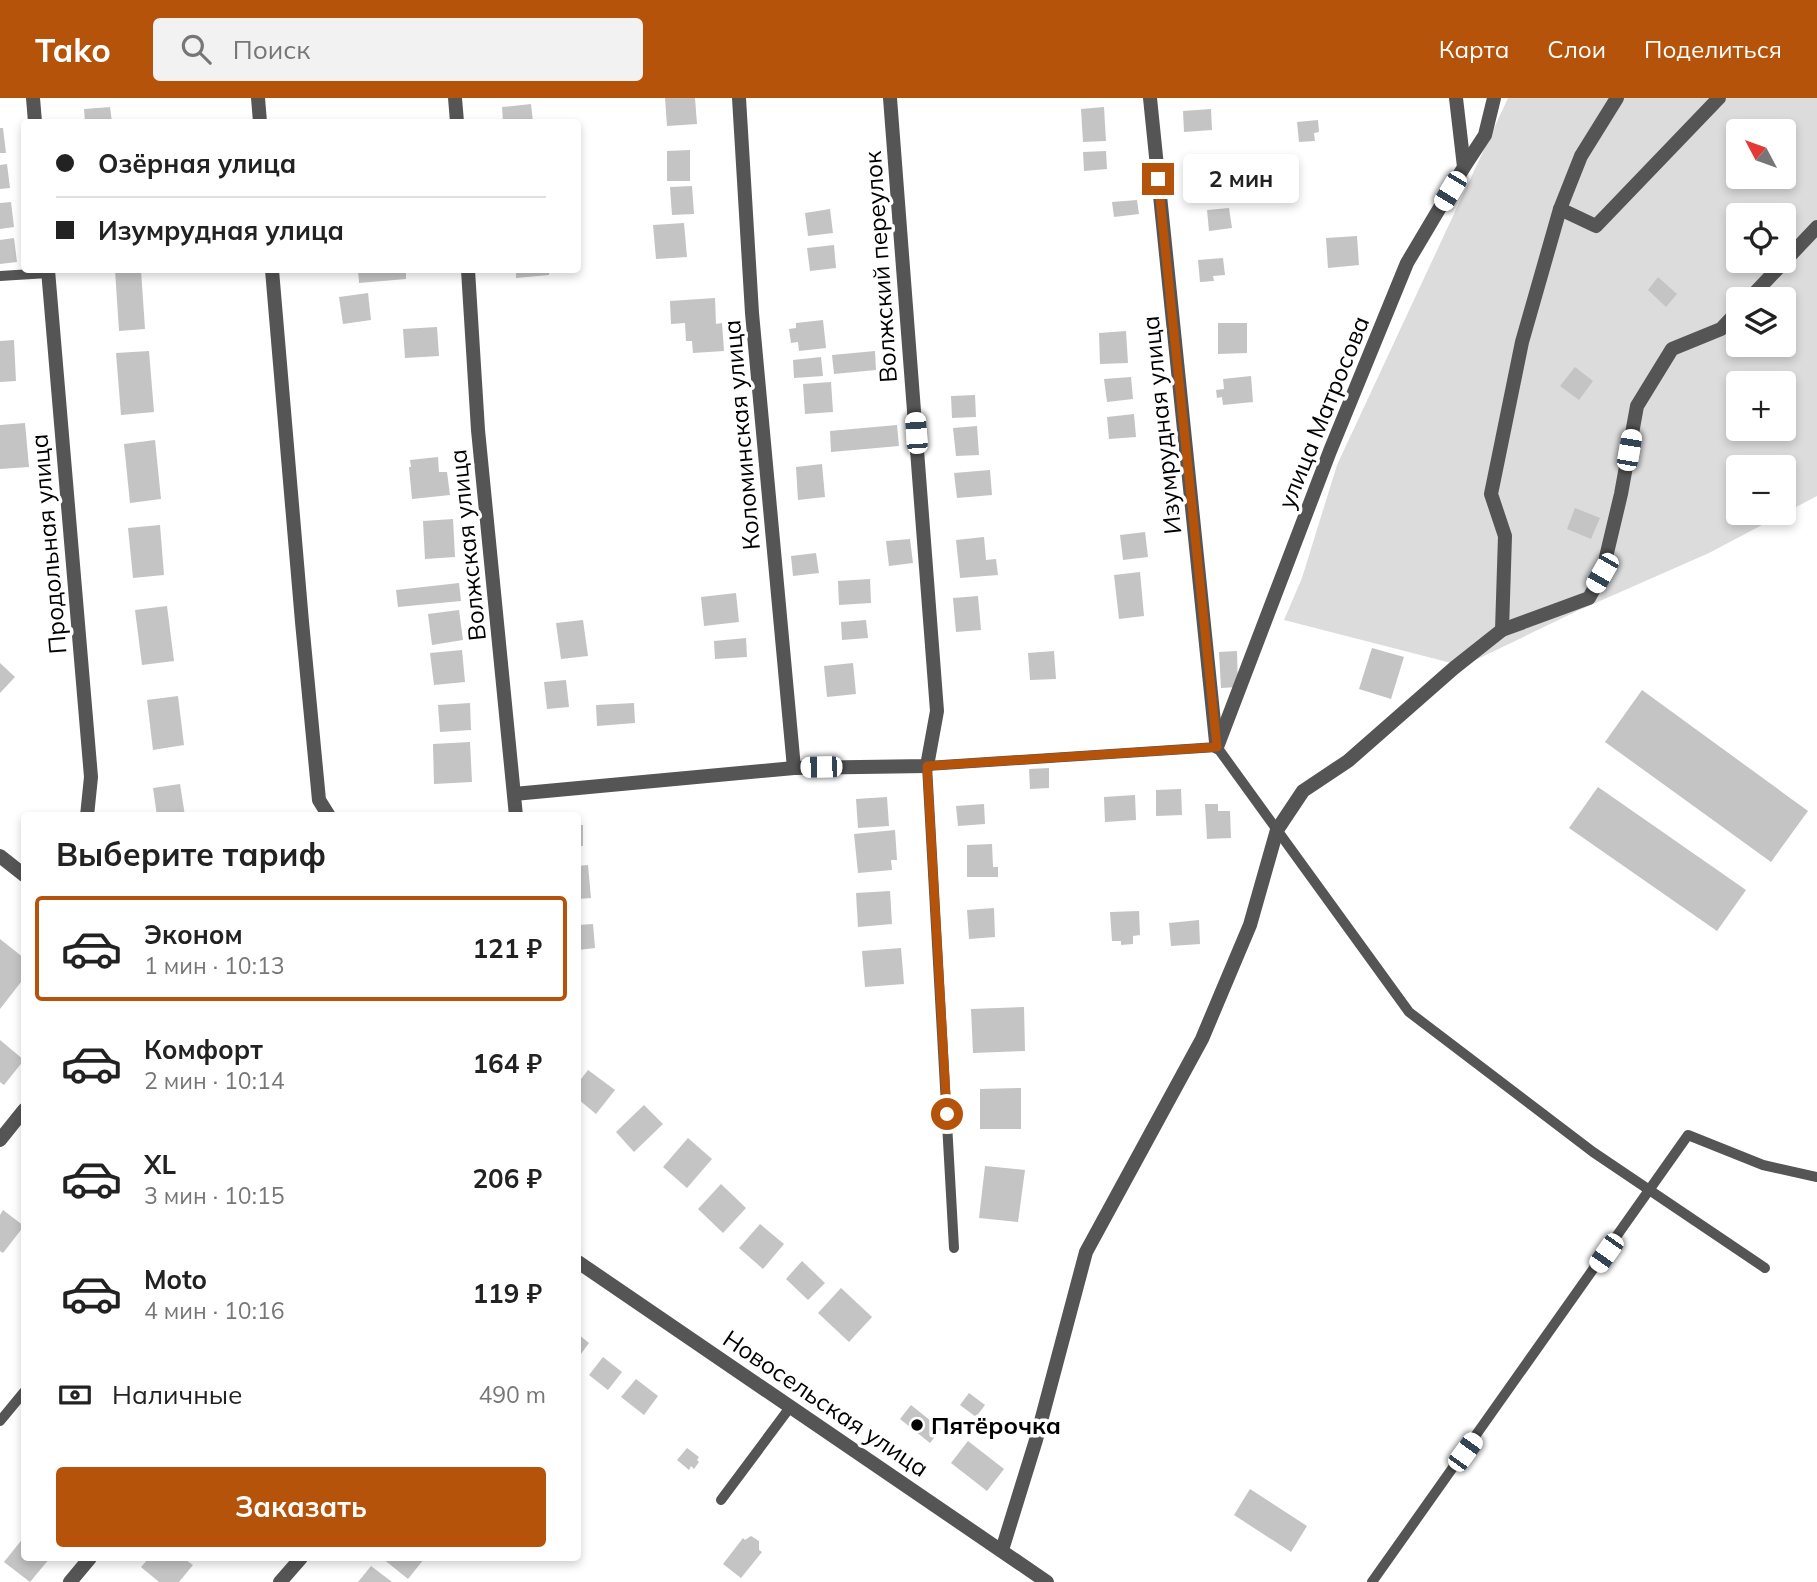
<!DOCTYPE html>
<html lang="ru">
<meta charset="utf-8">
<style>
:root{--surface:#fff;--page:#f2f2f2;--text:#222;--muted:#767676;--line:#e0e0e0;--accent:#b45309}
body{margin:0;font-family:Mulish,sans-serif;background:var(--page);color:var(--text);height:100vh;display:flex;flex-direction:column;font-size:26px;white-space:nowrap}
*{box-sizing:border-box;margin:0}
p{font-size:23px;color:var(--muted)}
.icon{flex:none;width:38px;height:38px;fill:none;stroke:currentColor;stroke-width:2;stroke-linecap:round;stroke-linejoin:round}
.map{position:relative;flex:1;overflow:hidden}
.side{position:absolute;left:21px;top:714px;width:560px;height:749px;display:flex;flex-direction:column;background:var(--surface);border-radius:7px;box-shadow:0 4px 10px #0003}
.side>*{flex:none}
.guide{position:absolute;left:21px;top:21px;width:560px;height:154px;border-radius:7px;box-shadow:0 4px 10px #0003;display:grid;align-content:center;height:154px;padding:0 35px;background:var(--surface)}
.needle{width:46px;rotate:311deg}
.fabs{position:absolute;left:1726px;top:21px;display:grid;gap:14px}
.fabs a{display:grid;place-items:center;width:70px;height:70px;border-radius:7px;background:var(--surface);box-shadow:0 4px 10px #0003;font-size:35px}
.end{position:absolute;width:32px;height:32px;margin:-16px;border:9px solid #b45309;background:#fff;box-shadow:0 0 0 4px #fff}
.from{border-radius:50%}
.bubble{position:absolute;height:49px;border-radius:7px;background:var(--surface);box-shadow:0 4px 10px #0003;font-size:23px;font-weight:700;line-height:49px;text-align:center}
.car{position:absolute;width:21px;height:42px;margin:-21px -10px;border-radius:9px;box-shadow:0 0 5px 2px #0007;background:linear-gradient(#fff 24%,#345 0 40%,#fff 0 76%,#345 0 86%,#fff 0)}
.guide b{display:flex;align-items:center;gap:24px;height:66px;font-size:26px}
.guide b+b{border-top:2px solid var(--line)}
.guide i{width:18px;height:18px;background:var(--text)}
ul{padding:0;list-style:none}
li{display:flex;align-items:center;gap:21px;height:105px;margin:0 14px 10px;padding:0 21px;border:4px solid transparent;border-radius:7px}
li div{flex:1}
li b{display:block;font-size:26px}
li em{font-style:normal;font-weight:700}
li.selected{border-color:var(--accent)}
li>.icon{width:63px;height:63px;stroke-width:1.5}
h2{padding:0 35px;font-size:32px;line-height:84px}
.pay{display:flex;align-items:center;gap:18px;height:77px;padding:0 35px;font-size:26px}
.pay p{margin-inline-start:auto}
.action{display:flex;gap:14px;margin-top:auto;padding:14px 35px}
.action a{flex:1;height:80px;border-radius:7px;background:var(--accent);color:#fff;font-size:28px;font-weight:700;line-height:80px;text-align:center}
header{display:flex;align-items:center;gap:42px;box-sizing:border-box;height:98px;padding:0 35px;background:var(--accent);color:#fff}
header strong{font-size:33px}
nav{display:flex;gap:38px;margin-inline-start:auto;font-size:24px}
.search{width:490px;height:63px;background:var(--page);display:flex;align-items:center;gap:18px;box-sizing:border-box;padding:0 24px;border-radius:7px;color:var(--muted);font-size:26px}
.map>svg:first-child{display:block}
.green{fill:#dcdcdc;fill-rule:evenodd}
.building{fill:#c4c4c4}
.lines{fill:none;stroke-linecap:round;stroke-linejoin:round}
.service{stroke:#555;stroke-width:10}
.minor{stroke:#555;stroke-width:14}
.tertiary{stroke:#555;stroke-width:14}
.route{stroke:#b45309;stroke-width:9}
.poi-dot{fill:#000;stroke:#fff;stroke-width:2.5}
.labels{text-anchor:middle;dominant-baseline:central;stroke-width:7;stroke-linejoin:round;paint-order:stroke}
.street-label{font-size:24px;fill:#000;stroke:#fff}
.poi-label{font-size:24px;font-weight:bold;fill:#000;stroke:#fff;text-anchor:start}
</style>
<header>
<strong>Tako</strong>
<div class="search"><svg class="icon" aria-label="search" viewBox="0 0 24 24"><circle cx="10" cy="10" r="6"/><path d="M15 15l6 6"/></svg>Поиск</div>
<nav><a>Карта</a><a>Слои</a><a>Поделиться</a></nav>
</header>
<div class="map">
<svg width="1817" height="1484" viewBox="0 0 1817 1484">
<rect width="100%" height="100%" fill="#fff"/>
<path class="green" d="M1508 0H1817V398L1709 455 1575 514 1463 568 1284 522 1302 480 1337 367ZM1738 33H1783V79H1738ZM1738 117H1783V163H1738ZM1738 201H1783V247H1738ZM1738 285H1783V331H1738ZM1738 369H1783V415H1738Z"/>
<g class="building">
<polygon points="665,0 695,0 697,26 667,28"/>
<polygon points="531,6 533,24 503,24 502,9"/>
<polygon points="110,9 112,24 85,24 84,11"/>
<polygon points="1104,9 1106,43 1083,44 1081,11"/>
<polygon points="1211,11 1212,32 1184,34 1183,13"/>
<polygon points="1318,22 1319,34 1314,35 1315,43 1299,44 1297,24"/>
<polygon points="0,30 3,30 6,55 0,55"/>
<polygon points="690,52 690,83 667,83 667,53"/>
<polygon points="1106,53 1107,71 1084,73 1083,54"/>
<polygon points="7,66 10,90 0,91 0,67"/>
<polygon points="692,88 694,116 672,117 670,89"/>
<polygon points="1137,102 1139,116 1114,119 1112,104"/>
<polygon points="11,104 14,129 0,131 0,105"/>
<polygon points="1229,110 1232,130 1209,133 1207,112"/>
<polygon points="830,111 833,135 808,138 805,115"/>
<polygon points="684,125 687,159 656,161 653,127"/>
<polygon points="1357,138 1359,167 1328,170 1326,140"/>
<polygon points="14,140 17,164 0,166 0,142"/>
<polygon points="834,147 836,170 810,173 807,150"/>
<polygon points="1223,160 1225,177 1213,178 1214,183 1200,184 1198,162"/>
<polygon points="115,172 141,172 145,231 119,233"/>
<polygon points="358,172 406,172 406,181 359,185"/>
<polygon points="516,172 549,172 549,177 516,180"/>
<polygon points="1658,179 1677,196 1666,209 1648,192"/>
<polygon points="368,195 371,222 343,226 339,199"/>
<polygon points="715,200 716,226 722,225 724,253 693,255 692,243 686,243 685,225 671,226 670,203"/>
<polygon points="823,222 826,250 799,253 798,244 791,245 789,231 796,230 796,225"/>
<polygon points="1218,225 1247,225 1247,255 1218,256"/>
<polygon points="437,229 439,258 405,260 403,231"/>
<polygon points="1126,233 1128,265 1100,266 1099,235"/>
<polygon points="14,242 16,283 0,284 0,243"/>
<polygon points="149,253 154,314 121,317 116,255"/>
<polygon points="875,253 876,272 834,276 832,257"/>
<polygon points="821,259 823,278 794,280 793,262"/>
<polygon points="1575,269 1593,283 1579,302 1560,288"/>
<polygon points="1251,278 1253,304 1223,307 1222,299 1217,300 1216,292 1224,291 1223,281"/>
<polygon points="1131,279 1133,301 1107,304 1104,281"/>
<polygon points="831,284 833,314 805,316 803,286"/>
<polygon points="975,297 976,319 952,320 951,298"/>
<polygon points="1134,316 1136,339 1109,341 1107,319"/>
<polygon points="25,325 29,369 0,371 0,327"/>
<polygon points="897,327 899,348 831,354 830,333"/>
<polygon points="977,328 979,357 956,358 953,330"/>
<polygon points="155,342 161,401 130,405 124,346"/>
<polygon points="438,359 439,374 447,374 450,397 412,401 409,369 411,369 410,362"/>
<polygon points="822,366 825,399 798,402 796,369"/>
<polygon points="990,372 992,397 957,400 954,375"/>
<polygon points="1575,410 1600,420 1591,441 1567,431"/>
<polygon points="453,421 455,459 425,461 423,423"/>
<polygon points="160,427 164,477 133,480 128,430"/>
<polygon points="1145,434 1148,459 1123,462 1120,437"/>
<polygon points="984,439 986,462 996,461 998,477 960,480 956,442"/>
<polygon points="910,441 913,465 889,468 886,443"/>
<polygon points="816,455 819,475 793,478 791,458"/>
<polygon points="1140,474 1144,518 1119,521 1114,477"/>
<polygon points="870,481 871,505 839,507 838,483"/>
<polygon points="459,485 461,503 398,509 396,492"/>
<polygon points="736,495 739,524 704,528 701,499"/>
<polygon points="978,498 981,532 956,534 953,500"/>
<polygon points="167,508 174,563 142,567 135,512"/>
<polygon points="459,512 463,542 432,547 428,516"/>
<polygon points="583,522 588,558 561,561 556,525"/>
<polygon points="866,522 868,540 842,542 841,524"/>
<polygon points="746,540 747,559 715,561 714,543"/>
<polygon points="1372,550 1404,559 1391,601 1359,591"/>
<polygon points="462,552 465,584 434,587 430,555"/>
<polygon points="1054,553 1056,581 1030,582 1028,555"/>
<polygon points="1237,553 1238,589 1221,590 1219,554"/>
<polygon points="0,565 15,579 0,595"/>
<polygon points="853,565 856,596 827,599 824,568"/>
<polygon points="566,582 569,609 547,611 544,584"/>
<polygon points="1642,592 1808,713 1771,764 1605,644"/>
<polygon points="178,598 184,647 153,652 147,602"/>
<polygon points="470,605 471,632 440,634 438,607"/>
<polygon points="634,605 635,625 597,628 596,607"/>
<polygon points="470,644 472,684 434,686 433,646"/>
<polygon points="1049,670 1049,690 1030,691 1029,671"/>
<polygon points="180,686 185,718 157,718 153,690"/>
<polygon points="1598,689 1746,792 1717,833 1569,730"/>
<polygon points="1181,691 1182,717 1156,718 1156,692"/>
<polygon points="1135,697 1136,722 1105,724 1104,699"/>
<polygon points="887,699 889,728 858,730 856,701"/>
<polygon points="984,706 985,726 958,728 956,708"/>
<polygon points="1205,706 1218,706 1218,713 1230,713 1231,740 1207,741"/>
<rect x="578" y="727" width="5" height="21"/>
<polygon points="895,732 897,762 891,762 892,772 858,775 854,736"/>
<polygon points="992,746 993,769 998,769 998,779 967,779 967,747"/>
<polygon points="588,767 591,800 578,801 578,768"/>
<polygon points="890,793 892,826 858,829 856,795"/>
<polygon points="994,810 995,839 969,841 967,812"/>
<polygon points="1139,813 1140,837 1133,838 1133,846 1121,847 1121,843 1112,843 1110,814"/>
<polygon points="1199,822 1200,846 1171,848 1169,825"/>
<polygon points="593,826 595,850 578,852 578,827"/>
<polygon points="0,841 24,860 24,887 21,884 0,911"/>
<polygon points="901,850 904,886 865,889 862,853"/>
<polygon points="1024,909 1025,953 973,955 971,911"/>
<polygon points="0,942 24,962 4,987 0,984"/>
<polygon points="588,972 615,992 596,1016 578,1001 578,985"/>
<polygon points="1021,990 1021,1031 980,1031 980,991"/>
<polygon points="644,1007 663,1026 634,1054 616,1034"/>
<polygon points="688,1040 712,1061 687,1090 663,1069"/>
<polygon points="985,1068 1025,1072 1018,1124 979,1120"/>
<polygon points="721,1086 746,1110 723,1135 698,1111"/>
<polygon points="3,1112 24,1128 3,1155 0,1153 0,1117"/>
<polygon points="760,1126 784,1146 763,1171 739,1150"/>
<polygon points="802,1163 825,1185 808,1202 786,1181"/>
<polygon points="841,1190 872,1219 849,1244 818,1215"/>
<polygon points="578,1236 589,1245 578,1260"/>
<polygon points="603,1259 622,1274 608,1292 589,1277"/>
<polygon points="636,1281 658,1298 644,1317 621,1299"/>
<polygon points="969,1295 985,1307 976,1319 960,1307"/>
<polygon points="911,1307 941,1331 930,1345 900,1321"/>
<polygon points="968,1343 1004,1371 987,1393 951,1365"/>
<polygon points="687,1350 699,1359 697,1362 699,1364 694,1371 691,1368 689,1372 677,1362"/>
<polygon points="1250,1391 1307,1428 1291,1454 1234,1417"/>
<polygon points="751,1438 759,1443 759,1452 762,1454 741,1480 723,1466 743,1440 745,1442"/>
<polygon points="24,1439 24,1460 50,1460 30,1484 4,1464"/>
<polygon points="149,1460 183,1460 193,1467 179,1484 159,1484 141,1469"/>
<polygon points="382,1460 423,1460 424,1461 408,1481"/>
<polygon points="371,1468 392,1484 358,1484"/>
</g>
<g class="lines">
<g class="service">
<polyline points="0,178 48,175"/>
<polyline points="954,1150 927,668 1217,649 1409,914 1593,1054 1765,1170"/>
<polyline points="0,1323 24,1294"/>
<polyline points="721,1402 791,1308"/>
<polyline points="1372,1484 1688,1037 1763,1067 1817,1079"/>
</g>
<g class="minor">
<polyline points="258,0 260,24"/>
<polyline points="455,0 457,24"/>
<polyline points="739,0 752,215 794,670"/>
<polyline points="1150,0 1216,644"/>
<polyline points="1464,69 1485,37 1494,0"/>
<polyline points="1560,111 1596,128 1719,0"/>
<polyline points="272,172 302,524 319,702 329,718"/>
<polyline points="468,172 478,332 516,718"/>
<polyline points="1749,201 1817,129"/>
<polyline points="1502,532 1589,500 1602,476 1621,396 1637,308 1672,251 1721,231 1738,213"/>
<polyline points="1217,649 1330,353 1407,165 1464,69 1456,0"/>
<polyline points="514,696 794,670 927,668 937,613 890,0"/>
<polyline points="0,1042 24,1012"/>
<polyline points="1002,1452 1036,1342 1086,1154 1202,941 1250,827 1277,732 1303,693 1348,663 1454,570 1502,532 1505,438 1491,396 1522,244 1560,111 1581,58 1617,0"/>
<polyline points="70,1484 90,1460"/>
</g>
<g class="tertiary">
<polyline points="33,0 35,24"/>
<polyline points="48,172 91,679 87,718"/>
<polyline points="0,758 24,777"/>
<polyline points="578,1164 1047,1484"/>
<polyline points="280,1484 301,1460"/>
</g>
</g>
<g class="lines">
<polyline class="route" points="947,1016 927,668 1217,649 1158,81"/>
</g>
<circle class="poi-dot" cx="917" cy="1327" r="7"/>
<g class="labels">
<g class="street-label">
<text transform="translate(880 169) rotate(-94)">Волжский переулок</text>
<text transform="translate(1323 314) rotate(-68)">улица Матросова</text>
<text transform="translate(1161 327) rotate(-96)">Изумрудная улица</text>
<text transform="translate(741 337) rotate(-95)">Коломинская улица</text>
<text transform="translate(48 446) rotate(-95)">Продольная улица</text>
<text transform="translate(467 447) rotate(-96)">Волжская улица</text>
<text transform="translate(826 1305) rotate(34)">Новосельская улица</text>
</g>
<g class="poi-label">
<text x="931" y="1327">Пятёрочка</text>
</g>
</g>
</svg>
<div class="fabs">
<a><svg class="needle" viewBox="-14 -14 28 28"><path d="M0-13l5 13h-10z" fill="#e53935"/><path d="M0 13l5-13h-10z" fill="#767676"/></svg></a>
<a><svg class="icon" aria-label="locate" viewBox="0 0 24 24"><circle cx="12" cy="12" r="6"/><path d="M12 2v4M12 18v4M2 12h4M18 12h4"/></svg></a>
<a><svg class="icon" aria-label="layers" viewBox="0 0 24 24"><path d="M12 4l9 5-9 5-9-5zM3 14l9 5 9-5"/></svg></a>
<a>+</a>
<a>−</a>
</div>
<i class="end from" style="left:947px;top:1016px"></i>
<i class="end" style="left:1158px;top:81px"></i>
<div class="bubble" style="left:1183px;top:56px;width:116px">2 мин</div>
<i class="car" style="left:1450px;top:93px;rotate:211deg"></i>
<i class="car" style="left:916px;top:335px;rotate:356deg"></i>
<i class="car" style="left:1629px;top:352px;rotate:10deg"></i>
<i class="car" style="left:1602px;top:475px;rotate:210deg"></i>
<i class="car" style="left:821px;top:669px;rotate:269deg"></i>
<i class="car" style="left:1606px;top:1155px;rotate:215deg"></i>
<i class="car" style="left:1465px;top:1354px;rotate:36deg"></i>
<div class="guide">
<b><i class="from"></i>Озёрная улица</b>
<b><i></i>Изумрудная улица</b>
</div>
<section class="side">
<h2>Выберите тариф</h2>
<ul>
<li class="selected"><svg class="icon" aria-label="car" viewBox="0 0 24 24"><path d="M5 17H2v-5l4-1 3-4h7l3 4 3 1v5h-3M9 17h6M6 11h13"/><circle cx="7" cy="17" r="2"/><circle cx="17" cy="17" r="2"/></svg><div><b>Эконом</b><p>1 мин · 10:13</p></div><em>121 ₽</em></li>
<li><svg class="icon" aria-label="car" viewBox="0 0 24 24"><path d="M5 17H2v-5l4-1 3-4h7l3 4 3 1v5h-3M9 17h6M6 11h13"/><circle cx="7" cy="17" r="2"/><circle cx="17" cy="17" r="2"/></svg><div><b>Комфорт</b><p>2 мин · 10:14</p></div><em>164 ₽</em></li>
<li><svg class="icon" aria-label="car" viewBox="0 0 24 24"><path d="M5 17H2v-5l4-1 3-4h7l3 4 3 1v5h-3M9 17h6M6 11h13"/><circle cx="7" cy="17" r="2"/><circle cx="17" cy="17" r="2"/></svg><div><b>XL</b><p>3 мин · 10:15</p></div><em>206 ₽</em></li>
<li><svg class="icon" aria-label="car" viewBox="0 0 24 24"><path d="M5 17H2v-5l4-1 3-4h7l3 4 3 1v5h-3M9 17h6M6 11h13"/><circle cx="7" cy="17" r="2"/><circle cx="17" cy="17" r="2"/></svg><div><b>Moto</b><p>4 мин · 10:16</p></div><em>119 ₽</em></li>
</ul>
<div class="pay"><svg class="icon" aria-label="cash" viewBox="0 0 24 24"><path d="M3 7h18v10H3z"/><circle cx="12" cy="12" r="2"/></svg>Наличные<p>490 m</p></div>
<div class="action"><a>Заказать</a></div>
</section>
</div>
